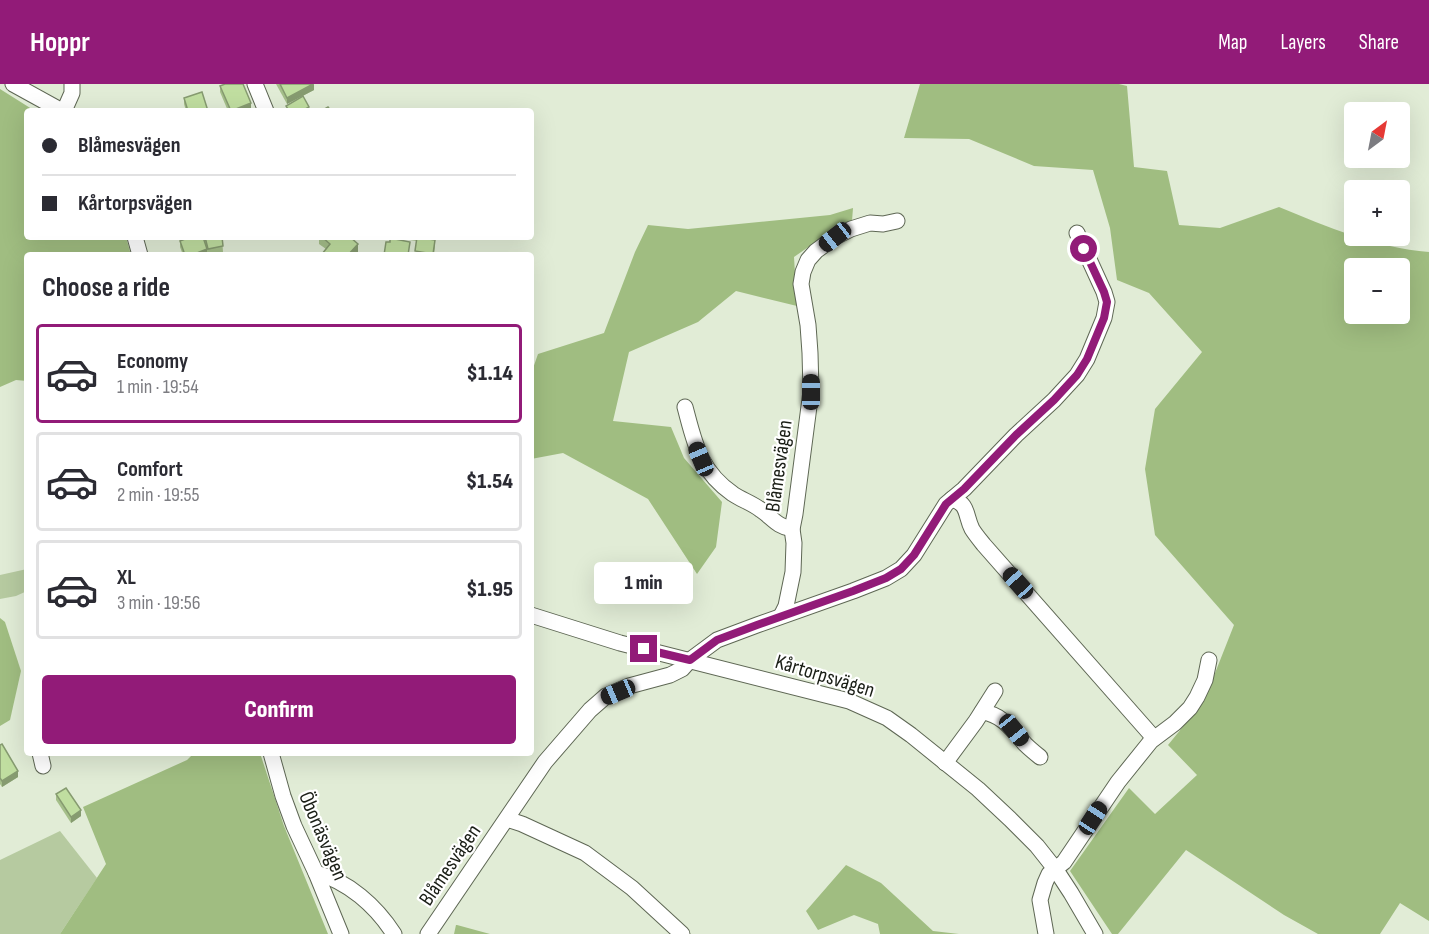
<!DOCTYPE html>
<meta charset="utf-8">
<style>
:root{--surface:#fff;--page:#f2f2f3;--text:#2b2b33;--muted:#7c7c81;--line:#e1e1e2;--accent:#921b78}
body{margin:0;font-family:"Sofia Sans Condensed",sans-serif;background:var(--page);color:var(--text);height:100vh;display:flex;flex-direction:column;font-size:22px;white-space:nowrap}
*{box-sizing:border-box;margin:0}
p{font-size:20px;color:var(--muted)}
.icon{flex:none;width:33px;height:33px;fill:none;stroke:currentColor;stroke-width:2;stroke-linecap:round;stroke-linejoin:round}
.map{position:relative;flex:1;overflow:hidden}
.drawer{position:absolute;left:24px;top:168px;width:510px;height:504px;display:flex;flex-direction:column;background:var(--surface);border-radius:6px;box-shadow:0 6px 24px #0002}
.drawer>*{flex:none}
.top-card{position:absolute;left:24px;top:24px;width:510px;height:132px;border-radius:6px;box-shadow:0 6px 24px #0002;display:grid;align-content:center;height:132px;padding:0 18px;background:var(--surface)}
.needle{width:39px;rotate:32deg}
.controls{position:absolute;left:1344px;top:18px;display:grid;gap:12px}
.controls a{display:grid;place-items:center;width:66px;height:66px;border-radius:6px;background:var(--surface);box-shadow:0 6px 24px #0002;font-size:30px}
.end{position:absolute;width:27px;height:27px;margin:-14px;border:8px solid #921b78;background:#fff;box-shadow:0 0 0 3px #fff}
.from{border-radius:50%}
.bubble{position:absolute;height:42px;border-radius:6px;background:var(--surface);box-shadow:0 6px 24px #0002;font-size:20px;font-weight:800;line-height:42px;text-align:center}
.car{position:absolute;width:18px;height:36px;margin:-18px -9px;border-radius:8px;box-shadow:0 0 4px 2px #0007;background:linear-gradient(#222 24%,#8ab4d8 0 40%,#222 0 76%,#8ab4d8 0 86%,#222 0)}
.top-card b{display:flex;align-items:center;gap:21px;height:57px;font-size:22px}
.top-card b+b{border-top:2px solid var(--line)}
.top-card i{width:15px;height:15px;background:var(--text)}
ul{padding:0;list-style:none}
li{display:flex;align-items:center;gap:18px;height:99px;margin:0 12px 9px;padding:0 6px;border:3px solid var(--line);border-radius:6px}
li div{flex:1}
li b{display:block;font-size:22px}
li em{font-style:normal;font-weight:800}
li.on{border-color:var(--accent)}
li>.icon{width:54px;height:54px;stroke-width:1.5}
h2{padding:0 18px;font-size:27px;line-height:72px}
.primary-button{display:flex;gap:12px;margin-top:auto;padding:12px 18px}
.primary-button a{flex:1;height:69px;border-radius:6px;background:var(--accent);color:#fff;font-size:24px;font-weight:800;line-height:69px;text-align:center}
header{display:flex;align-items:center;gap:36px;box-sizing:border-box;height:84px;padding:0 30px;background:var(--accent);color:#fff}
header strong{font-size:28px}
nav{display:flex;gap:33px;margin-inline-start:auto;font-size:21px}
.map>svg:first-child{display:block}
.green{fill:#b6caa0}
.forest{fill:#a0bd81;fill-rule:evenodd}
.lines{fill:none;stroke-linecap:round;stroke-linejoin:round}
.minor-casing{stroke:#5e6754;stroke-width:17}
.minor{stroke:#fff;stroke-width:15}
.wall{fill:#a5bf8a}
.shaded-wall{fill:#869b70}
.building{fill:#c0dea0;stroke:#869b70;stroke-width:1.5}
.route{stroke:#921b78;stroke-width:8}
.labels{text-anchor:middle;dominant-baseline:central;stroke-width:4.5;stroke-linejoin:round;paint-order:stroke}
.street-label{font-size:21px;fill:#1a1e16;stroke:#fff}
</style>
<header>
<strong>Hoppr</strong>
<nav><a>Map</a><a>Layers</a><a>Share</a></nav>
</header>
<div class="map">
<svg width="1429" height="850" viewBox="0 0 1429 850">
<rect width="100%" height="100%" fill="#e1ecd6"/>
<g class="green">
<polygon points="27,485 27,507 16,512 0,515 0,491"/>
<polygon points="60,747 97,794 60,850 0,850 0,776"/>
</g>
<g class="forest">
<path d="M920 0H1119L1127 2 1134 83 1167 87 1179 141 1220 144 1279 123C1328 143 1376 164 1429 168V837L1400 819 1380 850H1318L1284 831 1186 766 1118 850H1112L1070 787 1129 704 1155 730 1197 691 1168 661 1204 617 1234 541 1155 451 1145 385 1155 325 1202 268 1149 209 1117 196 1110 144 1093 86 1034 82 969 55 904 54ZM1354 184H1400V230H1354Z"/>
<polygon points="0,5 35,27 27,27 27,153 126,153 131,171 27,171 27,297 16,296 0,303"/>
<polygon points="853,124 852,137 827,150 794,173 797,222 736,207 698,238 629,268 613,337 671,343 684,374 722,418 716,463 697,490 648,415 563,369 531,375 531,290 538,270 604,249 635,168 648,141 688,145 830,131"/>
<polygon points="0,534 5,538 21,587 10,636 0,642"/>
<polygon points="194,669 260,669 284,742 328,850 60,850 106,780 83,723 187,676"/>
<polygon points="846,781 881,799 933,847 959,850 880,850 878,840 854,831 818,846 806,827"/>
<polygon points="456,841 457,841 490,850 454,850"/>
</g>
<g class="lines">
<g class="minor-casing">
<g id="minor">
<polyline points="13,0 62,27"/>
<polyline points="255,0 266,27"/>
<polyline points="64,27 72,9 72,0"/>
<polyline points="135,153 140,171"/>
<path d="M685 323C695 360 699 386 733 410 742 416 752 419 761 426 773 434 776 442 792 445"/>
<path d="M952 415C969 420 965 431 972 445 975 450 980 456 984 461L1154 654"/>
<polyline points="531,531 620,559 849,617 887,634 911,651 978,705 1010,735 1037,762 1056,786 1071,809 1095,850"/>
<polyline points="781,532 786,522 793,488 794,459 792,445 795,430 811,307 810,269 808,241 801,200 803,188 808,176 816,167 835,153 851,145 870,139 883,140 897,137"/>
<path d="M982 628C1002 630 1013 646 1025 660 1030 665 1035 669 1040 673"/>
<polyline points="40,669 43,682"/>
<polyline points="271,669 283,712 294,742 316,789 341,850"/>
<polyline points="945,679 976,637 995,607"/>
<polyline points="507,735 522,740 585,769 632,804 682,850"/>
<path d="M316 789C348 797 376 822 394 850"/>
<polyline points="428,850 545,678 590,626 606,612 629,602 670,591 682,585 690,576 717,556 757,541 853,507 886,494 901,485 914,471 946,420 964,405 1016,351 1054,316 1077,291 1087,275 1104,234 1107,218 1104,208 1077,149"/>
<polyline points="1046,850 1040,816 1045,799 1049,790 1064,778 1118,698 1151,657 1175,639 1190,624 1197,613 1205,596 1209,576"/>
</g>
</g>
<use href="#minor" class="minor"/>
</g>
<g class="wall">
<polygon points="276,0 314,0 314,6 287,20"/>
<polygon points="220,2 251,25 246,27 228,27 220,8"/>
<polygon points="184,14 208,27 186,27 184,20"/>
<polygon points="204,153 222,153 223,168 208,171 207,169 207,171 183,171 180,163 180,157 205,160"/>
<polygon points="319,153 350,153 358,168 356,171 322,171 326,165 319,160"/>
<polygon points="410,153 429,153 429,155 435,162 434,171 415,171 417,157 410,156"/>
<polygon points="0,661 18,693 2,703 0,700"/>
<polygon points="56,710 81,732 71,739 56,716"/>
</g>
<g class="shaded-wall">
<polygon points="314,0 314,6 287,20 287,14"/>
<polygon points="251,19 251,25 246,27 233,27"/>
<polygon points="358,160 358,168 356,171 348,171"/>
<polygon points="207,165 207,171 192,171"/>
<polygon points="18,687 18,693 2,703 2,697"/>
<polygon points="81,726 81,732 71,739 71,733"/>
</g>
<g class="building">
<polygon points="225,0 243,0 251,19 231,27 220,2"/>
<polygon points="280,0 313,0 287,14"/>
<polygon points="202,8 208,27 188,27 184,14"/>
<polygon points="303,12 309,23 302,27 289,27 286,22"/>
<polygon points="328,23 331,27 321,27"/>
<polygon points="190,153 203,153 207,165 192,171 185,171 180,157"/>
<polygon points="205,153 222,153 223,162 208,165"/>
<polygon points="322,153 350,153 358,160 348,171 323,171 322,170 330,160"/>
<polygon points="411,153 429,153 428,155"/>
<polygon points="417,153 435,156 433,170 415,167"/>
<polygon points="390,154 410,158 408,171 384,171 386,158 390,158"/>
<polygon points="2,660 18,687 2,697 0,694 0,661"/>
<polygon points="66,704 81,726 71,733 56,710"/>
</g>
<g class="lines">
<polyline class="route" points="644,565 690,576 717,556 757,541 853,507 886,494 901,485 914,471 946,420 964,405 1016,351 1054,316 1077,291 1087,275 1104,234 1107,218 1104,208 1084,165"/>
</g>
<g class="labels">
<g class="street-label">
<text transform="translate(779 382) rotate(-82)">Blåmesvägen</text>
<text transform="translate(825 592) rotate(17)">Kårtorpsvägen</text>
<text transform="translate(323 752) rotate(67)">Öbonäsvägen</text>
<text transform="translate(450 781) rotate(-56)">Blåmesvägen</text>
</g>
</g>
</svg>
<div class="controls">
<a><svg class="needle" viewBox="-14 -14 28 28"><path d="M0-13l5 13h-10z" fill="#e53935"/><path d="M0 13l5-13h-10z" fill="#7c7c81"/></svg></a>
<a>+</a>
<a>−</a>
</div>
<i class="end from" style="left:1084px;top:165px"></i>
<i class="end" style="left:644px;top:565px"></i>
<div class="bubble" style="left:594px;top:478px;width:99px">1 min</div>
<i class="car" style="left:835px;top:153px;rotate:232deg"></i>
<i class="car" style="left:811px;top:308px;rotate:0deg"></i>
<i class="car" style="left:701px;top:375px;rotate:337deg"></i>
<i class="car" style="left:1018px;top:499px;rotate:318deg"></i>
<i class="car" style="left:618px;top:608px;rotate:247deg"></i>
<i class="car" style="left:1014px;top:646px;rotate:141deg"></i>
<i class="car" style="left:1093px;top:734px;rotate:33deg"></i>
<div class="top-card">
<b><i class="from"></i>Blåmesvägen</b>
<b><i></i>Kårtorpsvägen</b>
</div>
<section class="drawer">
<h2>Choose a ride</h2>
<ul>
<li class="on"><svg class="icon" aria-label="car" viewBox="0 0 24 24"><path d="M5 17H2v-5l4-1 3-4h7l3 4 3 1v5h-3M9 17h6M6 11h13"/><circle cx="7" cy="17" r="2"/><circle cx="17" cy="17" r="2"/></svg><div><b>Economy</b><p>1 min · 19:54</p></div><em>$1.14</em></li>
<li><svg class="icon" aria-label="car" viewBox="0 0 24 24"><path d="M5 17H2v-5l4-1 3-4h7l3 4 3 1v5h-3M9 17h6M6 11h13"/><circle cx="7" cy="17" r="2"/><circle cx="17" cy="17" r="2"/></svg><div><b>Comfort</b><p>2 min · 19:55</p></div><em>$1.54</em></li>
<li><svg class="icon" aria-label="car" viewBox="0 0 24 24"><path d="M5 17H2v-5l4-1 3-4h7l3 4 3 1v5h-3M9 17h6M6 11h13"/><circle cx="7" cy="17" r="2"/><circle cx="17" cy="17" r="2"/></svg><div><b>XL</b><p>3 min · 19:56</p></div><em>$1.95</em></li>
</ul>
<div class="primary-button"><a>Confirm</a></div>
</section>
</div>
